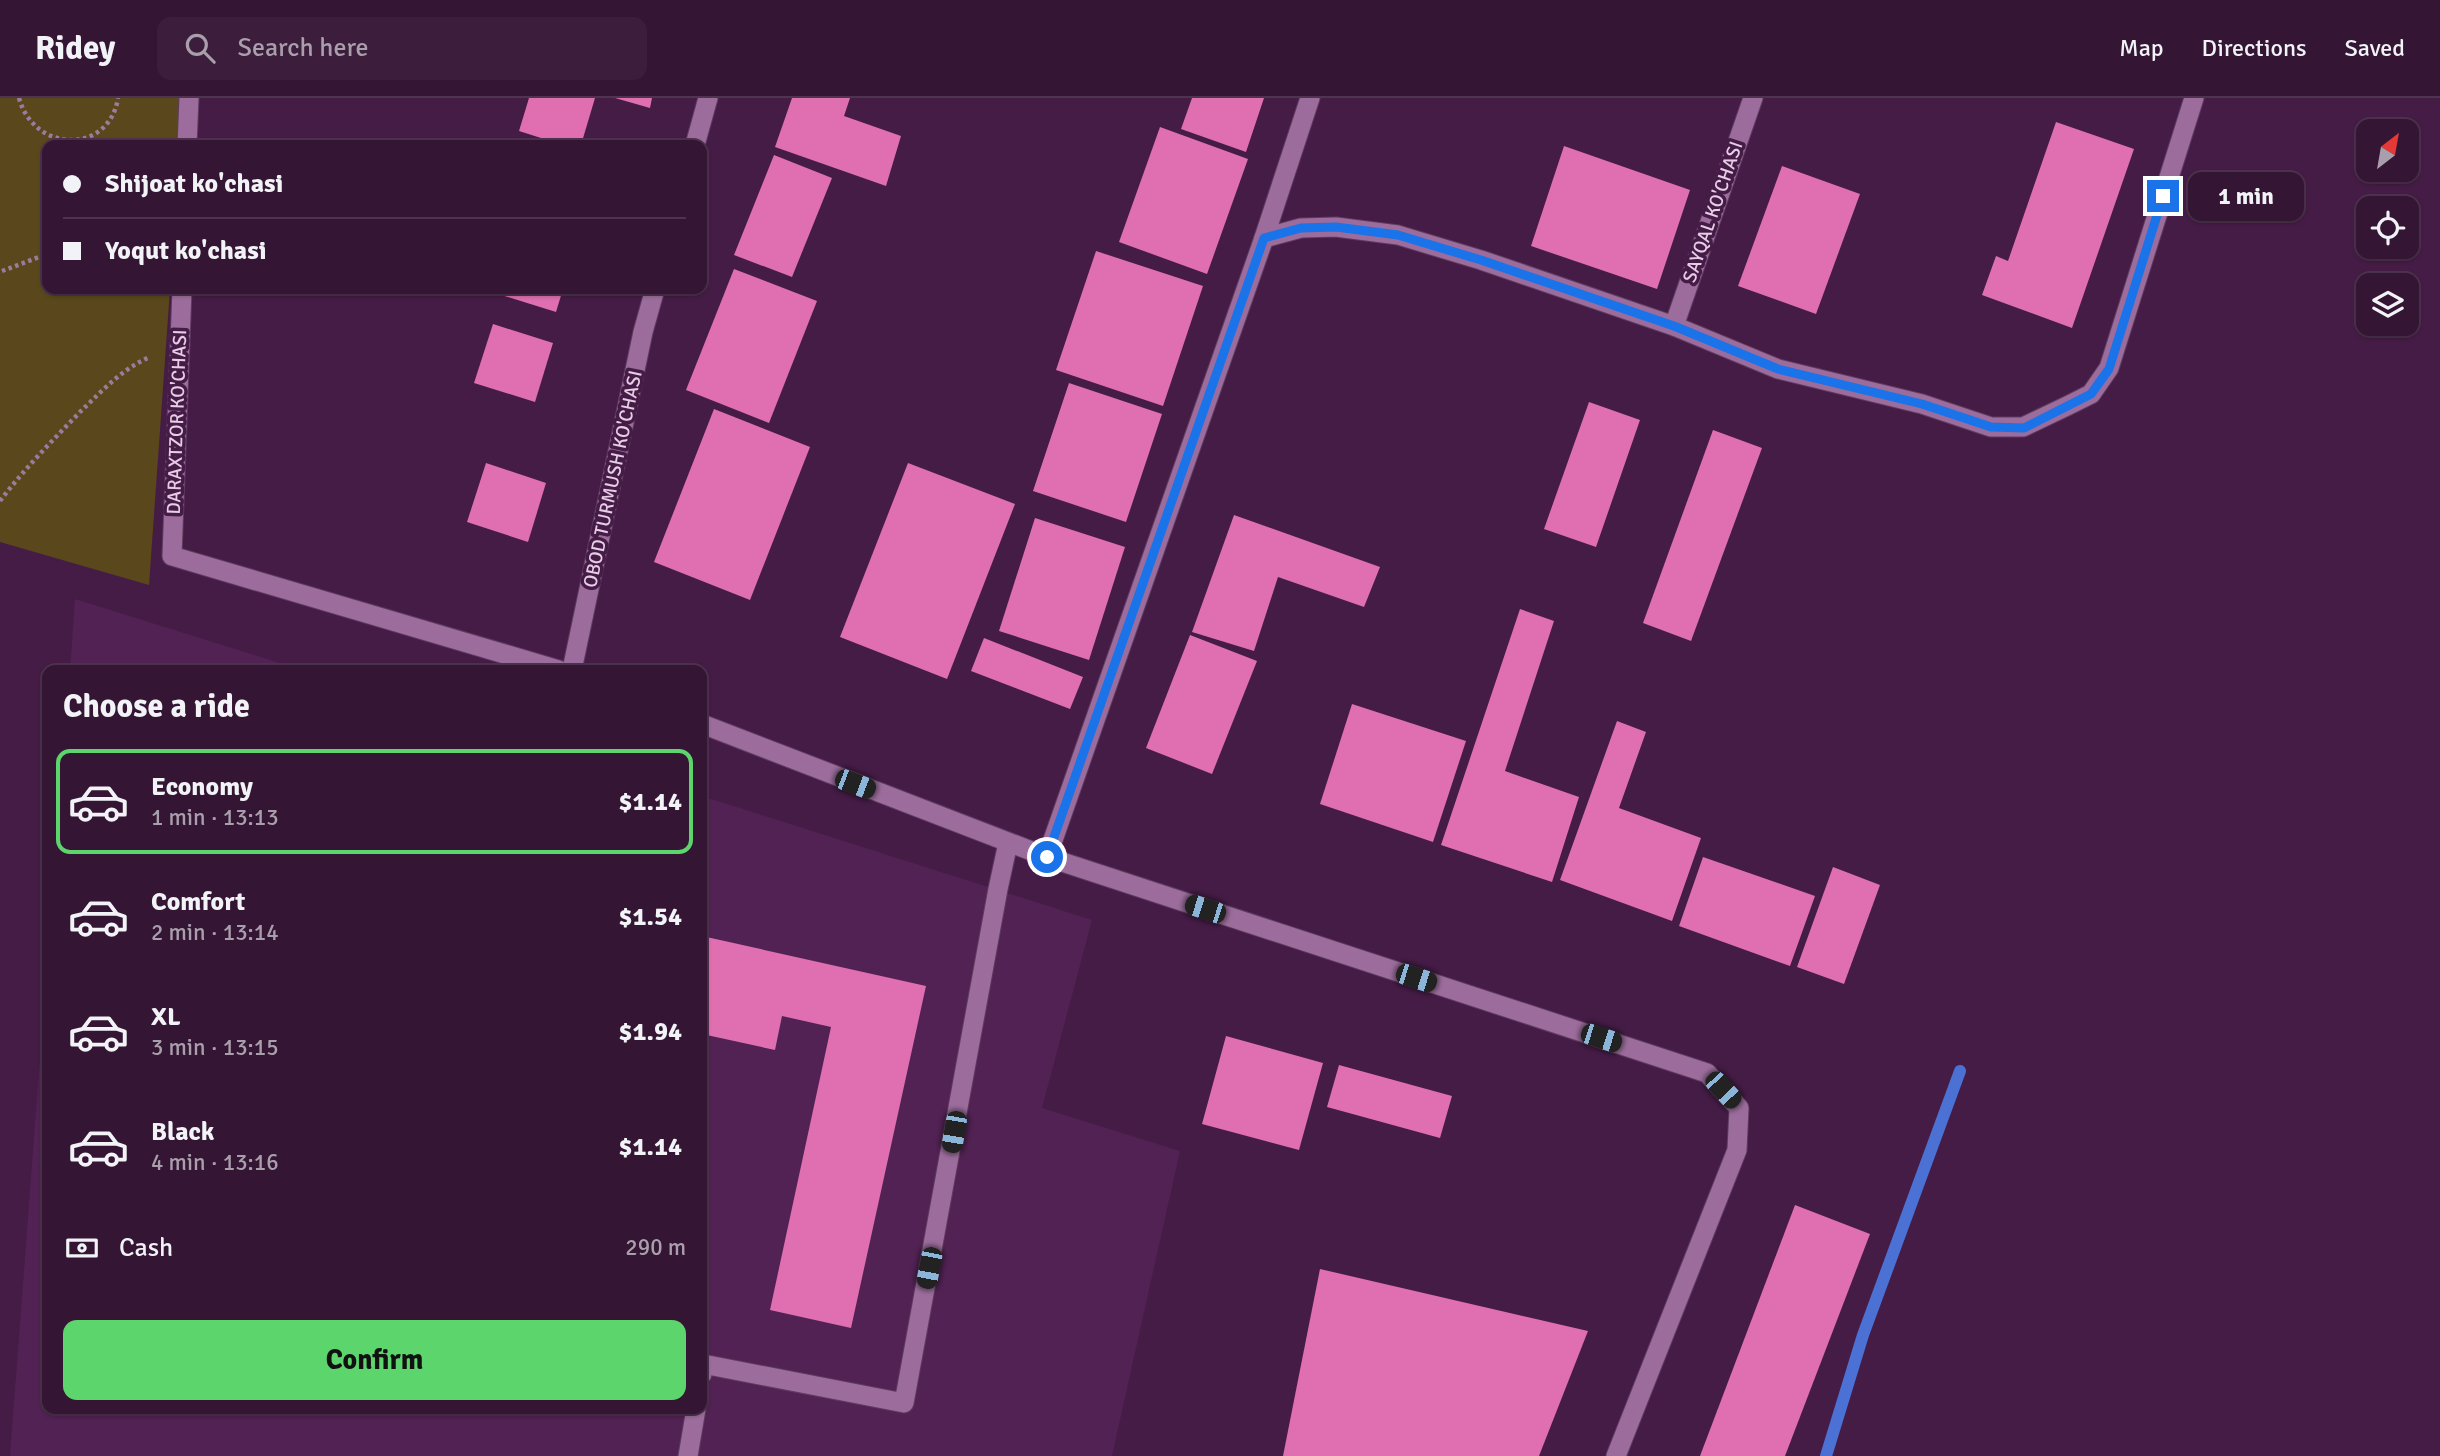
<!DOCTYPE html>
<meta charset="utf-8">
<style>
:root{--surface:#341534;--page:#3c1e3c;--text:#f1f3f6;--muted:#a99fac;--line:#4e344f;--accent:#5dd56d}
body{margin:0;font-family:Signika,sans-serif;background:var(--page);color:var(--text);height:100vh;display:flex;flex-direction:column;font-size:26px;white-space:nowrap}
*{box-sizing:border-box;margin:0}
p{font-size:23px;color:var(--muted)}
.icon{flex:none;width:38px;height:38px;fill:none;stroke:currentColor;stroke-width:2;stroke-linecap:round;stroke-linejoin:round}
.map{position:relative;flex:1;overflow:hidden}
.side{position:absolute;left:42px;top:567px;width:665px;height:749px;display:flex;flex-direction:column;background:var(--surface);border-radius:14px;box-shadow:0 2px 5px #0004,0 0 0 2px var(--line)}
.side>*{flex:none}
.top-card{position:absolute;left:42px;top:42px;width:665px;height:154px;border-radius:14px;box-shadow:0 2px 5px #0004,0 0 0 2px var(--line);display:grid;align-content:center;height:154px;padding:0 21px;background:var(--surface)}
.needle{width:46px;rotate:31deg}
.buttons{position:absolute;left:2356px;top:21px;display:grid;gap:14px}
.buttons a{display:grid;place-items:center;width:63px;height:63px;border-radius:14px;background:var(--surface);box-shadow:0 2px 5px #0004,0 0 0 2px var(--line);font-size:35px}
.end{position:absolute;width:32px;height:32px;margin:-16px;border:9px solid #1a73e8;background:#fff;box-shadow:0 0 0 4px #fff}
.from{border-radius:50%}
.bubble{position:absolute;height:49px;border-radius:14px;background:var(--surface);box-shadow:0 2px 5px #0004,0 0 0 2px var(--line);font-size:23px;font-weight:700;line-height:49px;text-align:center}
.car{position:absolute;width:21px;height:42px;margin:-21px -10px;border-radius:9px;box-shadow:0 0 5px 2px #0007;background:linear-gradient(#222 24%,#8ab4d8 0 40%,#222 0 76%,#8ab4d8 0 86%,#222 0)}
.top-card b{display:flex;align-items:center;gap:24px;height:66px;font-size:26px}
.top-card b+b{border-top:2px solid var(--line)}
.top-card i{width:18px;height:18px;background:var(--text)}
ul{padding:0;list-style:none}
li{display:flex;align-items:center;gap:21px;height:105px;margin:0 14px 10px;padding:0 7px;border:4px solid transparent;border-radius:14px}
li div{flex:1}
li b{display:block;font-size:26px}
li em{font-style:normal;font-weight:700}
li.selected{border-color:var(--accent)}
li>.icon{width:63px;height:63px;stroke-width:1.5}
h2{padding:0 21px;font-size:32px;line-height:84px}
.pay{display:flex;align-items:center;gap:18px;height:77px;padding:0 21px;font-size:26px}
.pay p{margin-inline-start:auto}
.action{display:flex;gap:14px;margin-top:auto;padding:14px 21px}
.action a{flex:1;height:80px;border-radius:14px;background:var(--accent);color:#111;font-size:28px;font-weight:700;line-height:80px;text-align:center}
header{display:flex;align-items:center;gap:42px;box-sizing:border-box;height:98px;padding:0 35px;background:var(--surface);border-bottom:2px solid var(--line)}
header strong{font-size:33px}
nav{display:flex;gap:38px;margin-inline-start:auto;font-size:24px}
.search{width:490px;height:63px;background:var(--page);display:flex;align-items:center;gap:18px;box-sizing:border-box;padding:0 24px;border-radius:14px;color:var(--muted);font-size:26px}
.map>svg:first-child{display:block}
.built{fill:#512253}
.green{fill:#5a481c}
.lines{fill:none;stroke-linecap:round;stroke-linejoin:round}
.stream{stroke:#4c71d4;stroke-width:12}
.building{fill:#df6fb0}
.minor-casing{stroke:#5f3b60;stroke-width:21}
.path{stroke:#9c7b9c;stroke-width:4.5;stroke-dasharray:3.5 3.5;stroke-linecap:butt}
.minor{stroke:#9c6d9c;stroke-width:19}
.route{stroke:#1a73e8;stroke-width:9}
.labels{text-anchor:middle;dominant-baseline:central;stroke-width:7;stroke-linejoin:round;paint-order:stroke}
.street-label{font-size:19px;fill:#e7cde7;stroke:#451c46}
</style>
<header>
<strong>Ridey</strong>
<div class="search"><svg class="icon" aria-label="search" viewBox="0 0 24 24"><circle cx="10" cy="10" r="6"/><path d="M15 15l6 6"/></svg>Search here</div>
<nav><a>Map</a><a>Directions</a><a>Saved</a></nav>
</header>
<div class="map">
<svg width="2440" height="1358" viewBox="0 0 2440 1358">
<rect width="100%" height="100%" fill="#451c46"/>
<g class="built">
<polygon points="75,501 302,572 70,572"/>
<polygon points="702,698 1092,822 1042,1010 1180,1053 1112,1358 10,1358 47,868 47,1311 702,1311"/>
</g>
<polygon class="green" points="0,0 183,0 180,47 47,47 47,191 170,191 149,487 0,444"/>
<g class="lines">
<polyline class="stream" points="1826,1358 1863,1237 1960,973"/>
</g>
<g class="building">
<polygon points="529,0 595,0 581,47 563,47 519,33"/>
<polygon points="615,0 652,0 650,10"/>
<polygon points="792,0 850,0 844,18 901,38 886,88 775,49"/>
<polygon points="1192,0 1264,0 1246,54 1181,31"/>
<polygon points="2056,24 2134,51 2072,230 1982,197 1996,158 2008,163"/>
<polygon points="1160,29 1248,61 1207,176 1119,144"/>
<polygon points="1564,48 1690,92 1657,191 1531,148"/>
<polygon points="774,57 832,80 792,179 734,157"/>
<polygon points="1782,68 1860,96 1816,216 1738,188"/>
<polygon points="1096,153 1203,188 1163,308 1056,272"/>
<polygon points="734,171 817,203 769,325 686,292"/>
<polygon points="496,191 563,191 556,214 495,195"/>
<polygon points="493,226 553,245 535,304 474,285"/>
<polygon points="1069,285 1162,316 1126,424 1033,393"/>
<polygon points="1589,304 1640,322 1596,449 1544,431"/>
<polygon points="714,311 810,349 750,502 654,464"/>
<polygon points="1713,332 1762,350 1691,543 1643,525"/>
<polygon points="486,365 546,385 528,444 467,424"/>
<polygon points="908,365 1015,406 947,581 840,539"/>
<polygon points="1234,417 1380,469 1364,509 1278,479 1254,553 1192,534"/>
<polygon points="1035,420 1125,449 1089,562 999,533"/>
<polygon points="1520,511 1554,523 1505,673 1579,699 1552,784 1441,747"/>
<polygon points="1190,537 1257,563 1212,676 1146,650"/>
<polygon points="984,540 1083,579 1070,611 971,573"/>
<polygon points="1352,606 1466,643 1433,744 1320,706"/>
<polygon points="1617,623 1646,634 1619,710 1701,740 1672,823 1560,782"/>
<polygon points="1703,759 1815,798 1790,868 1679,828"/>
<polygon points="1833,769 1880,787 1844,886 1797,869"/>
<polygon points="702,838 926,888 851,1230 770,1212 831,929 782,918 775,952 702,936"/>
<polygon points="1226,938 1323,965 1299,1052 1202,1026"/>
<polygon points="1339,967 1452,998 1440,1040 1327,1009"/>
<polygon points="1795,1107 1870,1136 1785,1358 1700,1358"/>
<polygon points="1320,1171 1588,1233 1539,1358 1283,1358"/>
</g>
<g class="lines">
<g class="minor-casing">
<g id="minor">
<polyline points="187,47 189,0"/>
<polyline points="695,47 708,0"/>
<polyline points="1264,140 1301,130 1336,129 1398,137 1481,162 1674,228 1778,271 1922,306 1991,329 2023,329 2067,308 2091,296 2109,270 2194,0"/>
<polyline points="182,191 172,458 559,572"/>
<polyline points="1674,228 1753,0"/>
<polyline points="572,572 643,234 655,191"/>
<polyline points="702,626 1047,759 1707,975 1739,1010 1737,1052 1616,1358"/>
<polyline points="1047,759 1264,140 1310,0"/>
<polyline points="702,1276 703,1266 904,1305 998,791 1008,745"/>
<polyline points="688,1358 696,1311"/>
</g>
</g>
<g class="path">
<path d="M19 0C34 55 109 57 118 0"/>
<polyline points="2,173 47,156"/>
<path d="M0 403C25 370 53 342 81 313 102 293 123 270 150 259"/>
</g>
<use href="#minor" class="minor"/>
</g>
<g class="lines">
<polyline class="route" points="1047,759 1264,140 1301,130 1336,129 1398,137 1481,162 1674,228 1778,271 1922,306 1991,329 2024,330 2091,296 2109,271 2163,98"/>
</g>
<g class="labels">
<g class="street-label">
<text transform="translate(1713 114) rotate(-71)">SAYQAL KO'CHASI</text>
<text transform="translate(177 324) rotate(-88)">DARAXTZOR KO'CHASI</text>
<text transform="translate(613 381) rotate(-78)">OBOD TURMUSH KO'CHASI</text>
</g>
</g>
</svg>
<div class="buttons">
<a><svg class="needle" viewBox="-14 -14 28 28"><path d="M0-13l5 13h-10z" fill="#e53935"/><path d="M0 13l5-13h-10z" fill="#a99fac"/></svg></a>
<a><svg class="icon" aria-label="locate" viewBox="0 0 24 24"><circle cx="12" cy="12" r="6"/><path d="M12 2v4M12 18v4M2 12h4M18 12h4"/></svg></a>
<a><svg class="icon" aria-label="layers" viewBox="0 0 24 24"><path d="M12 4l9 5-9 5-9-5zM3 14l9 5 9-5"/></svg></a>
</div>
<i class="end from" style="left:1047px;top:759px"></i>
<i class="end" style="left:2163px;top:98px"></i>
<div class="bubble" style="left:2188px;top:74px;width:116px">1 min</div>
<i class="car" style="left:855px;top:686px;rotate:111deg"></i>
<i class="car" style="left:1205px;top:811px;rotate:288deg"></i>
<i class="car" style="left:1416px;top:880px;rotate:108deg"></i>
<i class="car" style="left:1601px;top:940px;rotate:108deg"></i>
<i class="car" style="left:1723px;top:992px;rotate:137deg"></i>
<i class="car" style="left:954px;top:1034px;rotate:190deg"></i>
<i class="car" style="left:929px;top:1170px;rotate:191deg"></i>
<div class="top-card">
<b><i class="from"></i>Shijoat ko'chasi</b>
<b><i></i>Yoqut ko'chasi</b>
</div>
<section class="side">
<h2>Choose a ride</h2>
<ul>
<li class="selected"><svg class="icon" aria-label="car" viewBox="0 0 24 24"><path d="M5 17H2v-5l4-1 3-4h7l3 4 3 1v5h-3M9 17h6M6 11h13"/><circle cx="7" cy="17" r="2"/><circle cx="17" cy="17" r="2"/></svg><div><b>Economy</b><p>1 min · 13:13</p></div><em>$1.14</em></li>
<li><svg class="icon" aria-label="car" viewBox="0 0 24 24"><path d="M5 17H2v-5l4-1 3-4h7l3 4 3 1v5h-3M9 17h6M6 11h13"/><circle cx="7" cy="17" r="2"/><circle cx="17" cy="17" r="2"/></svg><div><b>Comfort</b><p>2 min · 13:14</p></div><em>$1.54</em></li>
<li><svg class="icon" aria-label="car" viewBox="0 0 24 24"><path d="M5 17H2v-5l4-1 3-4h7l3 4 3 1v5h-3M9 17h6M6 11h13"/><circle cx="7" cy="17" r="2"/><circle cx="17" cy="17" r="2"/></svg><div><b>XL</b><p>3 min · 13:15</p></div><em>$1.94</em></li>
<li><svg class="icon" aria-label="car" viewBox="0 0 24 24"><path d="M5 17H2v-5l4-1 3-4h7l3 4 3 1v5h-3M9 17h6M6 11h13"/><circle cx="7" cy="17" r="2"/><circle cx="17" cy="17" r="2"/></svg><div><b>Black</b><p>4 min · 13:16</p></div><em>$1.14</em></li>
</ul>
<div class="pay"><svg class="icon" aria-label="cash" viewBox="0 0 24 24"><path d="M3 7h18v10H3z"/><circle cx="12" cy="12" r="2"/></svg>Cash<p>290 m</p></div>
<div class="action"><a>Confirm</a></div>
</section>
</div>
